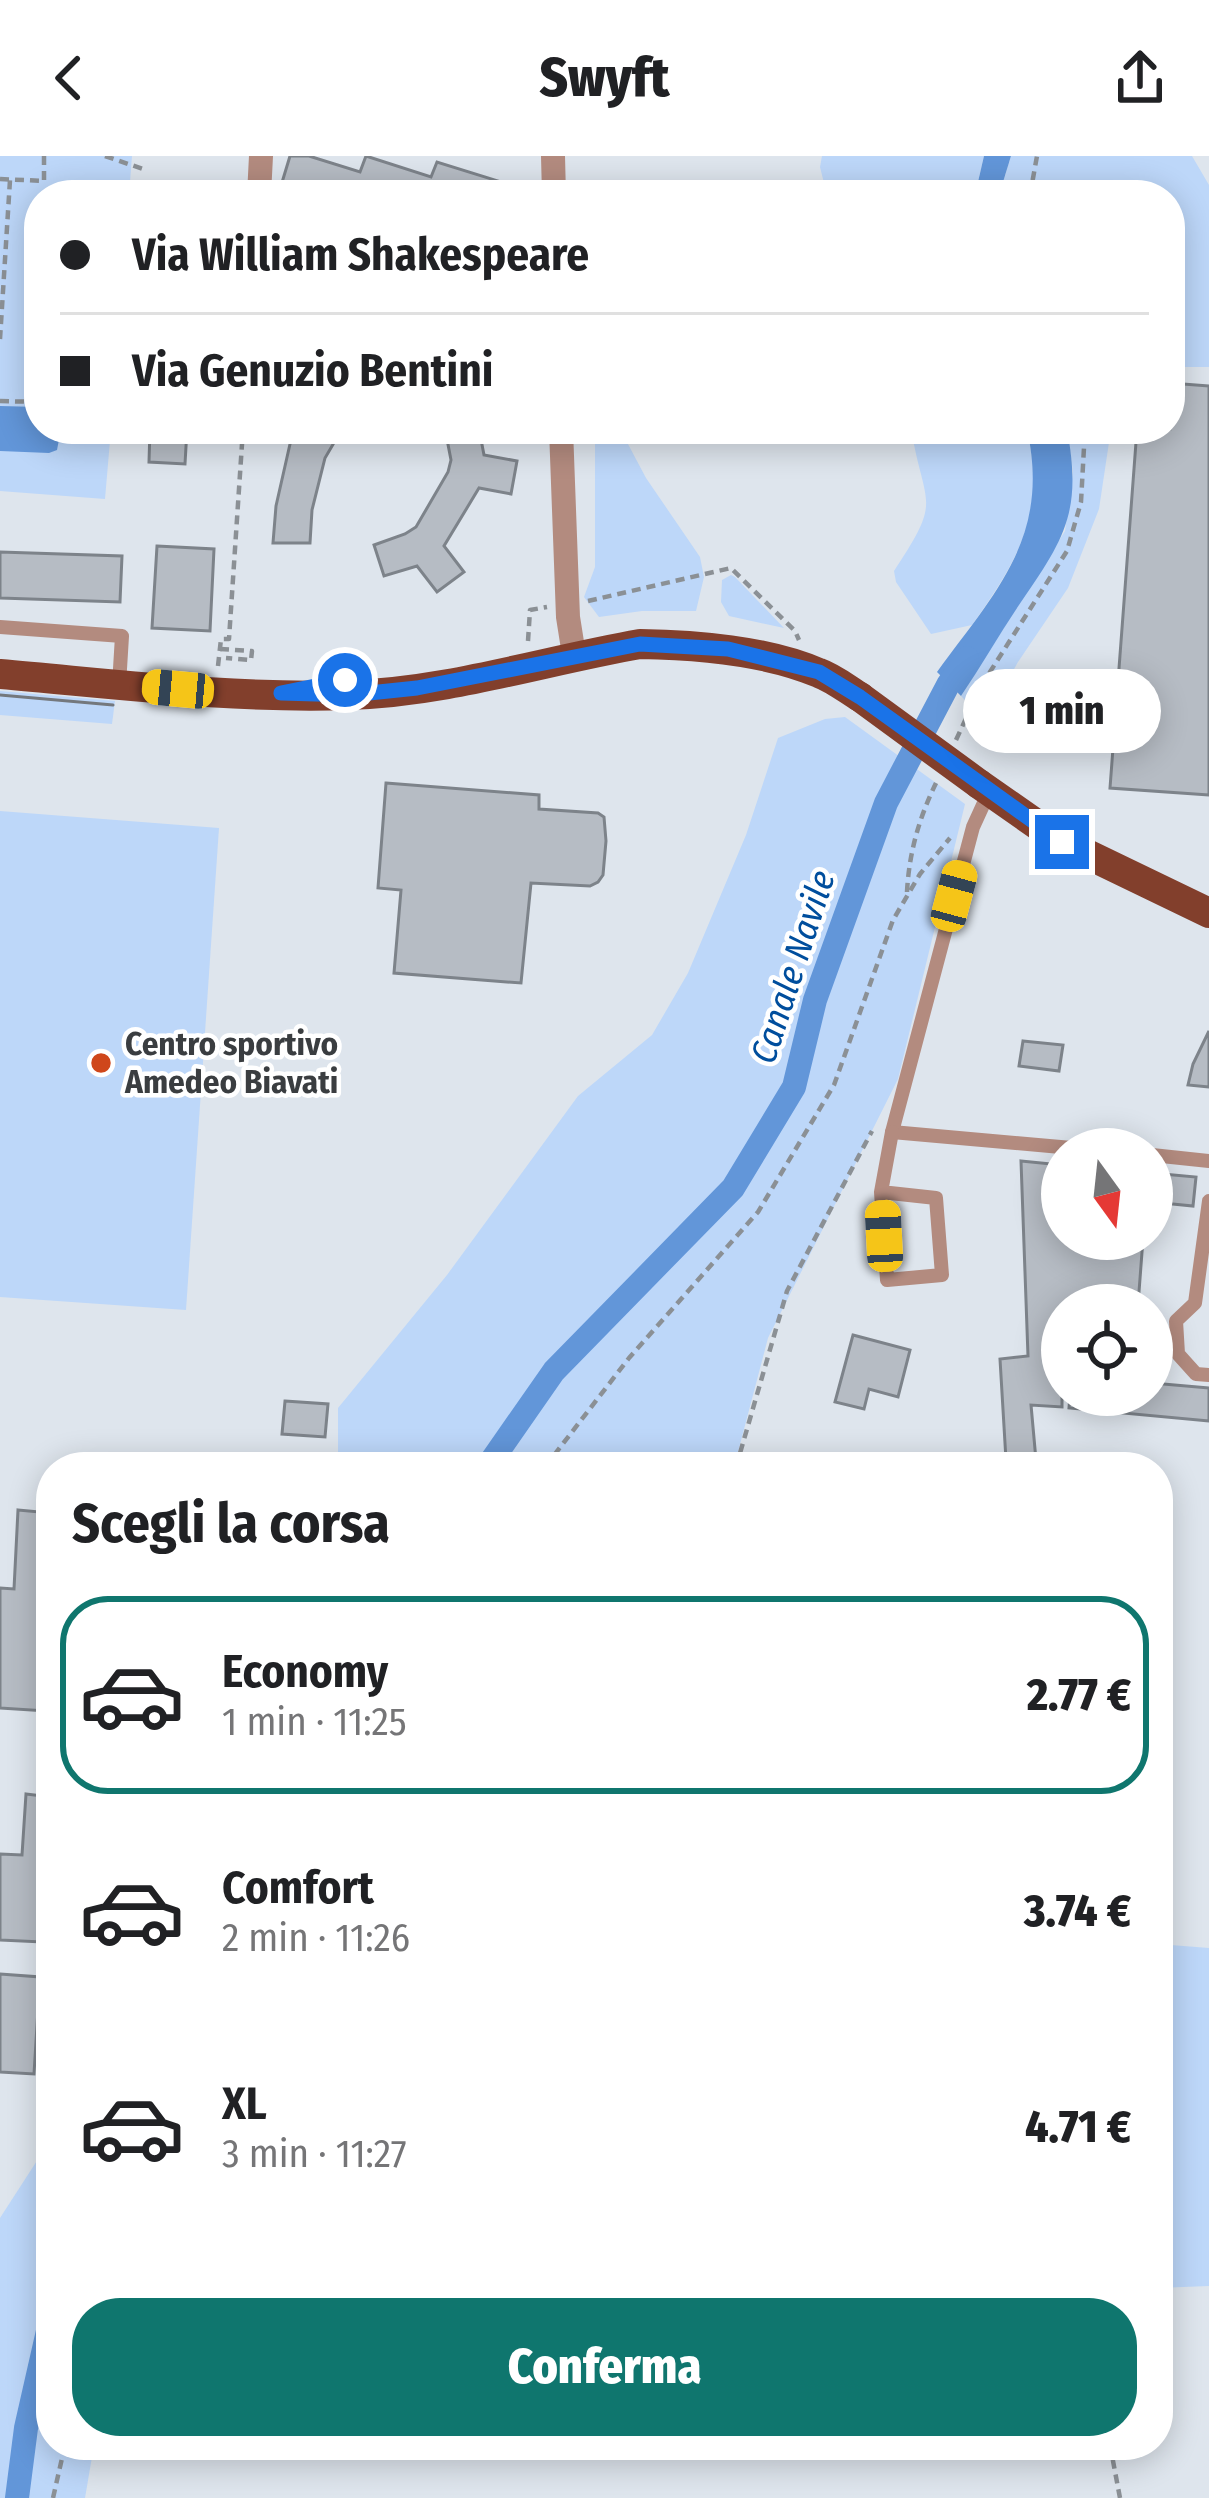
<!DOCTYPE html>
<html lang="it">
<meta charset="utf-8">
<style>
:root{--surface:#fff;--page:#f6f6f6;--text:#202124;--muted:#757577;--line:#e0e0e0;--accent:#0f766e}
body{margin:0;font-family:"Fira Sans Condensed",sans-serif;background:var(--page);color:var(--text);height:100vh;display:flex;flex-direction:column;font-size:45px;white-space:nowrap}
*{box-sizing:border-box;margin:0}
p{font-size:39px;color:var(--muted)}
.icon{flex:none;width:66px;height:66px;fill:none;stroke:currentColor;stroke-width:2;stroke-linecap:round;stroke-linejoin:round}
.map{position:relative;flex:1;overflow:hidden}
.side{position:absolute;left:36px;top:1296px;width:1137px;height:1008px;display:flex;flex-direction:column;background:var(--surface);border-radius:48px;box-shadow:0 6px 30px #0003}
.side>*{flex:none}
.hud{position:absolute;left:24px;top:24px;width:1161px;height:264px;border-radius:48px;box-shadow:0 6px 30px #0003;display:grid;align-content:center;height:264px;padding:0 36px;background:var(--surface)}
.needle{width:78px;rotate:165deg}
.buttons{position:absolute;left:1041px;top:972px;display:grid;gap:24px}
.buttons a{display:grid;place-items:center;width:132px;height:132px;border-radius:50%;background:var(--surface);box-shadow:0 6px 30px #0003;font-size:60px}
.end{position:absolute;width:54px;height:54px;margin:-27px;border:15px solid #1a73e8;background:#fff;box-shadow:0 0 0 6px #fff}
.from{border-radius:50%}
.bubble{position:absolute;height:84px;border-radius:42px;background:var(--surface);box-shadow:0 6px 30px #0003;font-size:39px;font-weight:800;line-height:84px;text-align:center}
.car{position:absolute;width:36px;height:72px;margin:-36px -18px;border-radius:15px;box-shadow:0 0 9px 3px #0007;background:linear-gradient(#f5c518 24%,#345 0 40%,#f5c518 0 76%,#345 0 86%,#f5c518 0)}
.hud b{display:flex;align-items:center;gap:42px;height:114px;font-size:45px}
.hud b+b{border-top:3px solid var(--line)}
.hud i{width:30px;height:30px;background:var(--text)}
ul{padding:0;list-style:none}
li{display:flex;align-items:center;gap:36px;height:198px;margin:0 24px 18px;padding:0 12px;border:6px solid transparent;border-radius:48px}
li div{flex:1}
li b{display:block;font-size:45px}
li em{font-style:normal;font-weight:800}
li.current{border-color:var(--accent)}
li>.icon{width:108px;height:108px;stroke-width:1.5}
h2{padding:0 36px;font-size:54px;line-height:144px}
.action{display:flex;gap:24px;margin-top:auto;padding:24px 36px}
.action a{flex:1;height:138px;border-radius:48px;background:var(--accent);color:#fff;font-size:48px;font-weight:800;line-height:138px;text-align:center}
header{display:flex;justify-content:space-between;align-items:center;height:156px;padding:0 36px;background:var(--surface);font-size:54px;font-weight:800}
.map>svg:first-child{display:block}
.green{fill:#bdd7f9}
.water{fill:#6296d9}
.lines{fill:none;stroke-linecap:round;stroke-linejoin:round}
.canal{stroke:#6296d9;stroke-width:24}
.building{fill:#b6bcc4;stroke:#7d838a;stroke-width:3}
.path{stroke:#8b9095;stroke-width:4.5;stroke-dasharray:9 6;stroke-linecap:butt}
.service{stroke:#b38b7f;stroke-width:14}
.minor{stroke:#b38b7f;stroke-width:24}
.tertiary{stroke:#b38b7f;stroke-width:24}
.primary{stroke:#823f2c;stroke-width:30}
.tram{stroke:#74787d;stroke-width:3}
.primary-bridge{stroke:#823f2c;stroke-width:30}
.route{stroke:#1a73e8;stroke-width:15}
.poi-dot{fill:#cf471b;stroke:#fff;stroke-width:4.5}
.labels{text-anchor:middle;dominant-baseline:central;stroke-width:9;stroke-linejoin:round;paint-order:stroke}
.poi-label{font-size:33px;font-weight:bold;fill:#3a3d40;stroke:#fff;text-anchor:start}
.water-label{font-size:36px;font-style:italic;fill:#004e9d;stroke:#fff}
</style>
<header><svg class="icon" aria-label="back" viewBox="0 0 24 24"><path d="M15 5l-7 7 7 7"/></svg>Swyft<svg class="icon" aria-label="share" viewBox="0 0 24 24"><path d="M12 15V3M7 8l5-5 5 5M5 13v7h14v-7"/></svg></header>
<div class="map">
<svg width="1209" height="2342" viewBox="0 0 1209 2342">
<rect width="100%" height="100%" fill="#dee5ed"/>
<g class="green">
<polygon points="0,0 132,0 129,39 39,39 39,273 111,273 105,343 0,335"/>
<polygon points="822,0 984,0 975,39 827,39 820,11"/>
<polygon points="1011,0 1192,0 1209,29 1209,211 1170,211 1170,39 999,39"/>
<polygon points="595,273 620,273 646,322 700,401 704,421 696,455 642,455 599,461 584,441 595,411"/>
<path d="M911 273H1027C1046 358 1019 402 972 469L931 478 896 426 894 415C943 341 925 353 911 273Z"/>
<polygon points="1067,273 1111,273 1099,353 1068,432 1018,506 985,565 961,540 1065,375 1073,316"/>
<polygon points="731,419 735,421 784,472 729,460 721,446 722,424"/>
<polygon points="0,535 115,545 112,568 0,559"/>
<polygon points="845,561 965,648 898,923 768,1182 734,1311 338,1311 338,1252 447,1119 578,940 652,879 688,817 746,679 778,582 825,563"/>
<polygon points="0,655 219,672 186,1154 0,1141"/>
<polygon points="1158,1788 1209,1792 1209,2130 1158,2132"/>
<polygon points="51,1983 51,2289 94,2289 85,2342 0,2342 0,2062"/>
</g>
<g class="water">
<polygon points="984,0 1011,0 999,39 975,39"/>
<polygon points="0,250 39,251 39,273 61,273 57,294 49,297 0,295"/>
<path d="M1027 273H1067C1082 354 1066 381 1021 446 1000 477 982 509 961 540L937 516C996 435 1051 381 1027 273Z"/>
</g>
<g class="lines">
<g class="canal">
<polyline points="487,1311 554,1215 733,1032 794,931 815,844 886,647 948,529 967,502"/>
<polyline points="17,2342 26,2272 51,2162"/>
</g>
</g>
<g class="building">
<polygon points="290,0 309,0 360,16 366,0 431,21 437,6 530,35 529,39 297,39 280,33"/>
<polygon points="1170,227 1209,230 1209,639 1110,632 1137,273 1170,273"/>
<polygon points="150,273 187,273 185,308 149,306"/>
<polygon points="299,273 342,273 325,302 312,354 310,387 273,387 276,350 290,288"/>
<polygon points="445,273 479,273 484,299 517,305 511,338 479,332 444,390 464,416 437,436 417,410 384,420 374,389 405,378 416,371 448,316 451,304"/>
<polygon points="157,390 214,393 210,475 152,472"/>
<polygon points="0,396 122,400 120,446 0,442"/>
<polygon points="386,627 539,639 539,653 598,657 604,661 606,685 603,719 598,726 590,730 531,727 521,827 394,817 401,734 378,732"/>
<polygon points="1209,875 1209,931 1188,929 1193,908"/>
<polygon points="1023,885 1063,889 1059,915 1019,910"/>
<polygon points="1021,1005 1062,1009 1062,1083 1143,1083 1138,1149 1062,1149 1062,1251 1031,1249 1036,1304 1006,1304 1000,1203 1028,1200"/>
<polygon points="1152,1017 1196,1021 1193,1050 1152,1046"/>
<polygon points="853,1179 910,1194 898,1241 869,1233 864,1253 835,1246"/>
<polygon points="1152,1227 1209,1232 1209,1265 1069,1252 1070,1239 1152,1239"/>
<polygon points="285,1245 328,1248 325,1281 282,1278"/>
<polygon points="18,1354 51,1357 51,1489 46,1555 0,1552 0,1432 14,1433"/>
<polygon points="26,1638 43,1640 39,1702 47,1703 42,1786 0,1784 0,1698 22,1699"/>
<polygon points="0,1818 40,1821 34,1918 0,1916"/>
</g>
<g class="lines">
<g class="path">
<polyline points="105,0 146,14"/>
<polyline points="0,23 44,25 44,0"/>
<polyline points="1030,39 1037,0"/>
<polyline points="0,183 10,24"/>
<polyline points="0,245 39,246"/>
<polyline points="588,445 731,412 795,475 799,484"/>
<polyline points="528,485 530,454 547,451"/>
<polyline points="220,493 252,495 251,504 226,502"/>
<polyline points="218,510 221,483 229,483 243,273"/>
<polyline points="956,584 981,530 1067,395 1081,346 1085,273"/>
<path d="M907 736C909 697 919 662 936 627"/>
<polyline points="545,1311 629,1202 758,1056 834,929 893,764 920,718 950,682"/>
<polyline points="736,1311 787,1135 872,975"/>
<polyline points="1110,2289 1120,2342"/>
<polyline points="53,2342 65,2289"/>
</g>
<g class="service">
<polyline points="0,471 122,480 119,529"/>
<polyline points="989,636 973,671 892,976 1083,993"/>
<polyline points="1152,999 1209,1005"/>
<polyline points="881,1036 936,1042 942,1119 887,1124 881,1036 892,976"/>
<polyline points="1209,1045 1195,1147 1176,1165 1178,1198 1196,1218 1209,1219"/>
</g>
<polyline class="minor" points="259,39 261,0"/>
<g class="tertiary">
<polyline points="553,0 554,39"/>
<polyline points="561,273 568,461 574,499"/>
</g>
<g class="primary">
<path d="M0 518C116 528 233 543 349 539 448 536 543 505 640 488 697 489 765 494 819 517 833 522 847 533 860 541"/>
<polyline points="979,628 1062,686 1209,757"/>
</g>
<polyline class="tram" points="0,539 113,549"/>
<polyline class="primary-bridge" points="860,541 979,628"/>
</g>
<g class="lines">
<polyline class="route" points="345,524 281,537 350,539 417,532 640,488 728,493 819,516 860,541 1062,686"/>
</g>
<circle class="poi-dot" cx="101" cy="907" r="12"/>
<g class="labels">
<g class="poi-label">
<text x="125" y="888">Centro sportivo<tspan x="125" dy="38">Amedeo Biavati</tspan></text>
</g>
<g class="water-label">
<text transform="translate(793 811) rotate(-72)">Canale Navile</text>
</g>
</g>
</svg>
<div class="buttons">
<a><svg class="needle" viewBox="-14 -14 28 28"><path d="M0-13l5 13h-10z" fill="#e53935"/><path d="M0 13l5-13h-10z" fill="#757577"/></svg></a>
<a><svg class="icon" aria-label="locate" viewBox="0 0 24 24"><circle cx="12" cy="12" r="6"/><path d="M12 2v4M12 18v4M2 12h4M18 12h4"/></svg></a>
</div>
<i class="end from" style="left:345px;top:524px"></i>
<i class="end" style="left:1062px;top:686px"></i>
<div class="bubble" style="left:963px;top:513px;width:198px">1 min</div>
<i class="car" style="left:178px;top:533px;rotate:275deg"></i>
<i class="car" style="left:954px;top:740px;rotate:15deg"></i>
<i class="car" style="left:884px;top:1080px;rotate:357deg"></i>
<div class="hud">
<b><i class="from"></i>Via William Shakespeare</b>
<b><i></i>Via Genuzio Bentini</b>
</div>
<section class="side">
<h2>Scegli la corsa</h2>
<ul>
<li class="current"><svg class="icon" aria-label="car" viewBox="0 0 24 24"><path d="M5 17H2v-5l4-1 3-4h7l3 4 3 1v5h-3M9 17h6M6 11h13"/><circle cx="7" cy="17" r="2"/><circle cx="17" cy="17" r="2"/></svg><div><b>Economy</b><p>1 min · 11:25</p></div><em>2.77 €</em></li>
<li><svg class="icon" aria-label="car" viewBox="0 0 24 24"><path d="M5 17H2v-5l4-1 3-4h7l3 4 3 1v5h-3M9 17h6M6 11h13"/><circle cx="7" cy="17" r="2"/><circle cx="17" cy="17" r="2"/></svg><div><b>Comfort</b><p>2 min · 11:26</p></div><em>3.74 €</em></li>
<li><svg class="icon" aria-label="car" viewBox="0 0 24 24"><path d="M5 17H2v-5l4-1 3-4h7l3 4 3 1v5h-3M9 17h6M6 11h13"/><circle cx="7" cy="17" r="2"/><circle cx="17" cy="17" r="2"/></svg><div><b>XL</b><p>3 min · 11:27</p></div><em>4.71 €</em></li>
</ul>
<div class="action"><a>Conferma</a></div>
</section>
</div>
